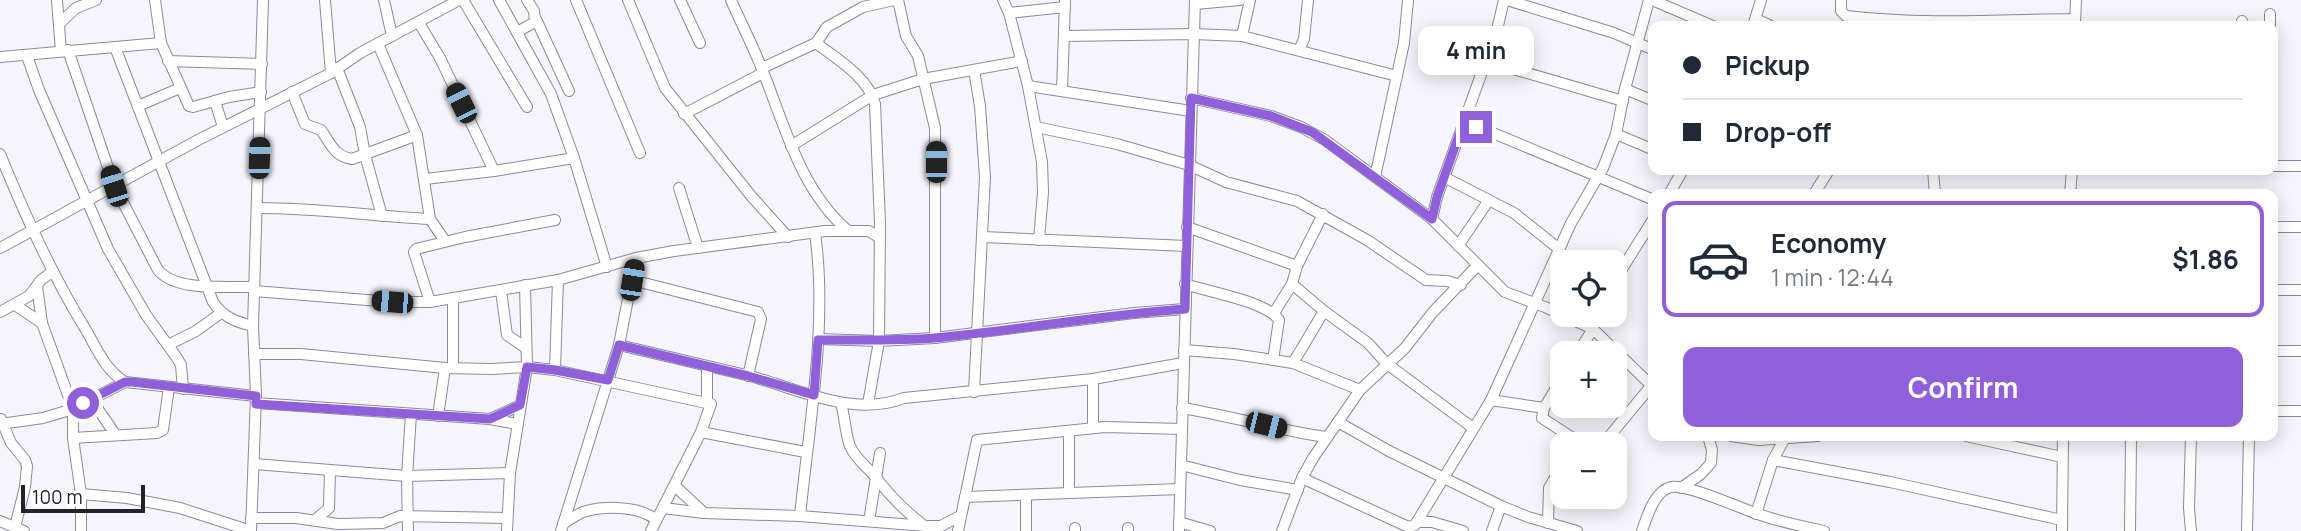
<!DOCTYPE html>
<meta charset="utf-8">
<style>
:root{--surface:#fff;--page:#f2f2f3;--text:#1f2937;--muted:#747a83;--line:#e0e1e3;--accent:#9060da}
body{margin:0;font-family:Manrope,sans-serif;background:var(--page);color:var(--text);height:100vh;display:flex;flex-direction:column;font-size:26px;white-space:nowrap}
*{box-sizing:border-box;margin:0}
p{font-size:23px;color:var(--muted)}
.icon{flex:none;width:38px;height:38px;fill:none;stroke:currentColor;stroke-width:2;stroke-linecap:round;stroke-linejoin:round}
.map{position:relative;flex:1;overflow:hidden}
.drawer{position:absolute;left:1648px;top:189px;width:630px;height:252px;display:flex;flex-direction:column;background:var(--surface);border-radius:14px;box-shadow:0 4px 18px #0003}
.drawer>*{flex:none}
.top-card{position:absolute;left:1648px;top:21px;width:630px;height:154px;border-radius:14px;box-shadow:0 4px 18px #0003;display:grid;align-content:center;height:154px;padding:0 35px;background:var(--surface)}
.tools{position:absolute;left:1550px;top:250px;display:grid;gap:14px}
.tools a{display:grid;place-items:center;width:77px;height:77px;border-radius:14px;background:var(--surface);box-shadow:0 4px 18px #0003;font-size:35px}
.scale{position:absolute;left:21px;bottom:18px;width:124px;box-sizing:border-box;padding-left:7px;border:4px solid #232229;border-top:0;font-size:19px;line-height:24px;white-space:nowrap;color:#232229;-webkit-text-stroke:5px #fff;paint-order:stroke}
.end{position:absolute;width:32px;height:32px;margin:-16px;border:9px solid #9060da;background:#fff;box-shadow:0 0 0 4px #fff}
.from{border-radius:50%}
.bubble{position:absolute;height:49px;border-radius:14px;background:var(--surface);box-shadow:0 4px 18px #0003;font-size:23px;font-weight:700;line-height:49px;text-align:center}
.car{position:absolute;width:21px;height:42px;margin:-21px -10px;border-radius:9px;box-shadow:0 0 5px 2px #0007;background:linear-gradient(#222 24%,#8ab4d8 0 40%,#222 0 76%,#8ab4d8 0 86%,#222 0)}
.top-card b{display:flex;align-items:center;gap:24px;height:66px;font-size:26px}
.top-card b+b{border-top:2px solid var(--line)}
.top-card i{width:18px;height:18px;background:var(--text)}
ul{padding:12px 0 0;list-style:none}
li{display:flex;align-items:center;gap:21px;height:116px;margin:0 14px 10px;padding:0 21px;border:4px solid transparent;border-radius:14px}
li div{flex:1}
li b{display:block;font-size:26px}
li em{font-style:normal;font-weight:700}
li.on{border-color:var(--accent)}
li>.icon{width:63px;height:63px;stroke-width:1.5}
.cta{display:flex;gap:14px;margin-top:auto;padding:14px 35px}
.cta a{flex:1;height:80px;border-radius:14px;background:var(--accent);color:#fff;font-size:28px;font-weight:700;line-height:80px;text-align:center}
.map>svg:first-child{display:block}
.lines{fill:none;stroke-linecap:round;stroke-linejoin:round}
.minor-casing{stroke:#8c8a9a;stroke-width:12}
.minor{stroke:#fff;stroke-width:10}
.route{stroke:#9060da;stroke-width:9}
</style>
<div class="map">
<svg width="2301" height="531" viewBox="0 0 2301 531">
<rect width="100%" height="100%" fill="#f6f5fc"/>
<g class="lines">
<g class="minor-casing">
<g id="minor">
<polyline points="57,0 61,51"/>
<polyline points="155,0 161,43 189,106 193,107 229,97 261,92"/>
<polyline points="325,0 331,73"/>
<polyline points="384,0 392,36"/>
<polyline points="463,0 527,107"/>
<polyline points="499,0 551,94 574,158 607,267"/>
<polyline points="576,0 640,153"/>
<polyline points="628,0 665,88 752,197 788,237"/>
<polyline points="680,0 700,43"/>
<path d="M731 0C741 23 753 46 762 69 785 126 800 189 847 230"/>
<polyline points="898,0 906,36 918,56 935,128 935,338"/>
<polyline points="1003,0 1009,13 1028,86 1042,162 1043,192 1039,240"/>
<polyline points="1507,0 1614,33 1654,50"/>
<polyline points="1652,0 1713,26"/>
<path d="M1841 0V11L1846 16C1922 25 1999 20 2075 19L2071 26"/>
<polyline points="1195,4 1240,0"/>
<polyline points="1009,13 1065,7"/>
<polyline points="536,19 569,91"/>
<polyline points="1756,19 1771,26"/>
<polyline points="419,23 440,58 494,171"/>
<polyline points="2075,23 2076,0"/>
<polyline points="59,24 76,8 96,0"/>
<polyline points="1753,26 1761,0"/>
<polyline points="2242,26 2242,21"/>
<polyline points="2270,26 2270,14"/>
<polyline points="517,32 535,22 534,11 527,0"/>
<polyline points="1065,36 1194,34 1242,36 1397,76"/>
<polyline points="1242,36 1250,0"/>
<path d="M816 43C837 59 868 77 875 104L880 223 879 341 868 404"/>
<polyline points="378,44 417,135 430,219 445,241"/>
<path d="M115 47 213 302C223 317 236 322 253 326"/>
<path d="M68 50 114 185 158 270C176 292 227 286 254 287"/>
<polyline points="1299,50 1304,39 1308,0"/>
<polyline points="27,56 39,90 108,249 146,315 177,358 181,365 183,389"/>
<polyline points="0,57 161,43"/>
<polyline points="168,61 262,64"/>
<polyline points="1486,61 1623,101"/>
<polyline points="337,68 360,127 365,155 382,216"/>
<polyline points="762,68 816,43 827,27 863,7 894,0"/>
<polyline points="974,70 980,106 985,177 974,392"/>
<polyline points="1028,86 1191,111"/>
<polyline points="1625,89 1654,101"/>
<polyline points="1062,91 1065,0"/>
<path d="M292 92 305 124 321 130C331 144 334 156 352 159L417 135"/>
<polyline points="1191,98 1271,116 1301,127 1325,140 1432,219 1505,292 1545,307 1593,329 1654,388"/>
<polyline points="215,101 223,127"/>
<polyline points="138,106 180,88"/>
<polyline points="684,114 763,73"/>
<polyline points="1464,121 1654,200"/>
<polyline points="1036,127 1117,144 1189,165 1226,182 1297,201 1367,240 1426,280 1447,281 1461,285"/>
<polyline points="1616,134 1654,150"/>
<polyline points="791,146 873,95 923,79 1022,61"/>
<path d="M0 154C25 215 51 273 86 330 97 349 106 371 125 382L256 396"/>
<polyline points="2273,166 2301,166"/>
<polyline points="1933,170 1935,194"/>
<polyline points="1375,177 1404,43 1408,0"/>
<polyline points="1444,177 1514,213 1559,249"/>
<polyline points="425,179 494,171 574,158"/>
<polyline points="679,188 698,248"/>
<polyline points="1669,194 1683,170"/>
<polyline points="1814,194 1829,170"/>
<polyline points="2070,194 2072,170"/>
<path d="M258 208C316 208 372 216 430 219"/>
<polyline points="1323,214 1297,266 1292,284 1324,311 1368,343 1386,363 1473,428"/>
<polyline points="1432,219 1437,197 1497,30 1504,0"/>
<polyline points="1187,227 1297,266"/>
<polyline points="2273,227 2301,227"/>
<polyline points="983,237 1187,246"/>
<polyline points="1458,246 1489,200"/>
<polyline points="0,248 198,140 331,73 360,53 459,0"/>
<polyline points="632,280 758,312 761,319 748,376"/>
<polyline points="1615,280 1654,218"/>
<path d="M1185 284C1208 292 1266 301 1279 320L1273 360"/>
<polyline points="37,286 42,323 73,409 73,438 81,494 81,531"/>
<polyline points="2273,290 2301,290"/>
<polyline points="254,291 392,302 430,302 558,280 636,258 674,251 825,231 869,231 880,238"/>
<polyline points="501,291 507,335 526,348"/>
<polyline points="430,302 414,252 416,249 465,237 555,220"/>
<polyline points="15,305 42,323"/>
<polyline points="0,312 29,296 41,280 52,272"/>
<polyline points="1274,313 1292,284"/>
<polyline points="818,339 879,341 935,338 1134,313 1185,309"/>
<polyline points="168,345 196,331 221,313"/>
<path d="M619 345C662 355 704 365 746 375 797 388 852 418 904 398L1093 379 1183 363"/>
<polyline points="1184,350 1234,354 1293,363 1360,390"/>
<polyline points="2273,351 2301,351"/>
<polyline points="254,354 301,354 445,368 492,369 527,367 555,370 711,404 701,432 651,531"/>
<polyline points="1577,354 1593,329"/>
<polyline points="1293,363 1324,311"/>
<polyline points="453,368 453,299"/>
<polyline points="555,370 558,280"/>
<polyline points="1563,377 1544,408 1542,418 1582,444"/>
<polyline points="1093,379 1093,428"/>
<polyline points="91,399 115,434"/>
<polyline points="1491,400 1544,408"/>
<polyline points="707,402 707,366"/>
<polyline points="256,403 490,419 517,424"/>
<path d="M841 403C845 417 845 433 850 446 856 460 868 467 877 479 891 497 905 511 923 525"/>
<path d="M1182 408C1231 416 1278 430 1326 437"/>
<polyline points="2273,411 2301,411"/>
<polyline points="438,416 445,368"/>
<polyline points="1,419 11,443 25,460 27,466 25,487 15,527"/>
<polyline points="490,419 521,405"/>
<polyline points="1338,422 1389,451 1501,506 1528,517 1577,531"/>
<polyline points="0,424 43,418 73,409 125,382"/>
<polyline points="701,432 805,452"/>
<polyline points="1731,436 1759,440 1818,436"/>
<polyline points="1966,436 2062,457"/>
<polyline points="2191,436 2189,508 2191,531"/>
<polyline points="73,438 157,433 163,430 169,387"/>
<polyline points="1603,444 1651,386"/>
<polyline points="1773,460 1890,482 2062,520"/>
<polyline points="254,464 407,476 510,473"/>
<polyline points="1181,465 1240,480 1298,490"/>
<polyline points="1302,478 1404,525 1410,527 1415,525 1491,400 1571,223 1603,168 1616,134 1625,89 1649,0"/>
<polyline points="675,486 704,513"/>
<polyline points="1681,488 1701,474 1711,463 1712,450 1708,436"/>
<polyline points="1069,493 1069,431"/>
<polyline points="81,494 127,498 180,508 251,531"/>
<polyline points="965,497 1180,489"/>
<polyline points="663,508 704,513 800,516 926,526 941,526 960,516"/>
<polyline points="1756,514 1773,460 1786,436"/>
<path d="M800 516C809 425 828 324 815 233"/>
<polyline points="251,518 296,518 338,524 383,523 400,516 507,518"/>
<polyline points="315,520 329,508 330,470"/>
<polyline points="0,521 24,531"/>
<polyline points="869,521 880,453"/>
<polyline points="1179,522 1210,531"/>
<polyline points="1417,522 1432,522 1463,531"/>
<polyline points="1548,523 1549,488 1556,476 1563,474"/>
<path d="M563 524C569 520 576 515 583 512 603 506 639 505 656 520"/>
<polyline points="1075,528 1075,531"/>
<polyline points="251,531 256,396 253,326 263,0"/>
<polyline points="408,531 407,476 411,414"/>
<polyline points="507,531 510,473 527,367 525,285"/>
<polyline points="561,531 619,345 636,258"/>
<polyline points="958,531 977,440 1105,427 1182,429"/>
<polyline points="1026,531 1026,496"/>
<polyline points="1128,531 1128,528"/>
<polyline points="1179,531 1195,0"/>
<polyline points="1282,531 1302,478 1313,458 1360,390 1405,348 1433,312 1477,266"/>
<polyline points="1492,531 1501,506"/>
<path d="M1642 531C1647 517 1654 491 1671 487 1688 484 1737 507 1755 513 1777 521 1800 526 1824 531"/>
<polyline points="2062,531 2063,436"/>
<polyline points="2130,531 2131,441"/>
<polyline points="2247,531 2249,436"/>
</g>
</g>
<use href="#minor" class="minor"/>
</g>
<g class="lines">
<path class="route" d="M83 403 125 382H132L256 396V404L490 419 520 405 527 367 555 370 608 380 619 345 748 376 814 395 818 340C857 340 896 341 935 338 1019 330 1101 315 1185 309L1191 98 1271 116 1312 132 1432 219 1437 197 1464 121 1476 127"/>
</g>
</svg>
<div class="tools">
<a><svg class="icon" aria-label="locate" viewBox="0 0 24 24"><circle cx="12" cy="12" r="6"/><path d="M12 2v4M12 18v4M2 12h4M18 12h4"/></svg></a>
<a>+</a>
<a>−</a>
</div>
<div class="scale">100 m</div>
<i class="end from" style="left:83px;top:403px"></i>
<i class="end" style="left:1476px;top:127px"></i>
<div class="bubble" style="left:1418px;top:26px;width:116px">4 min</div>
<i class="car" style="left:461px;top:103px;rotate:334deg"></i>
<i class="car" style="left:259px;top:158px;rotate:2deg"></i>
<i class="car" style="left:936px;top:162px;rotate:0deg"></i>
<i class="car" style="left:114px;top:186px;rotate:342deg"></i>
<i class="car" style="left:632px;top:280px;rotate:9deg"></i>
<i class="car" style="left:392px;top:302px;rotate:275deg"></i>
<i class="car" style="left:1266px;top:425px;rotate:104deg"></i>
<div class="top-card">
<b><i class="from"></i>Pickup</b>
<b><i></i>Drop-off</b>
</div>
<section class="drawer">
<ul>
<li class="on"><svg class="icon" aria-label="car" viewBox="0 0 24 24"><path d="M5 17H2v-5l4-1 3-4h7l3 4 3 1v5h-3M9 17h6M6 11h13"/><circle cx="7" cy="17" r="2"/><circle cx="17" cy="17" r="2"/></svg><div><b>Economy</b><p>1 min · 12:44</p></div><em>$1.86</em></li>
</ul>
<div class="cta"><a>Confirm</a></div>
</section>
</div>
